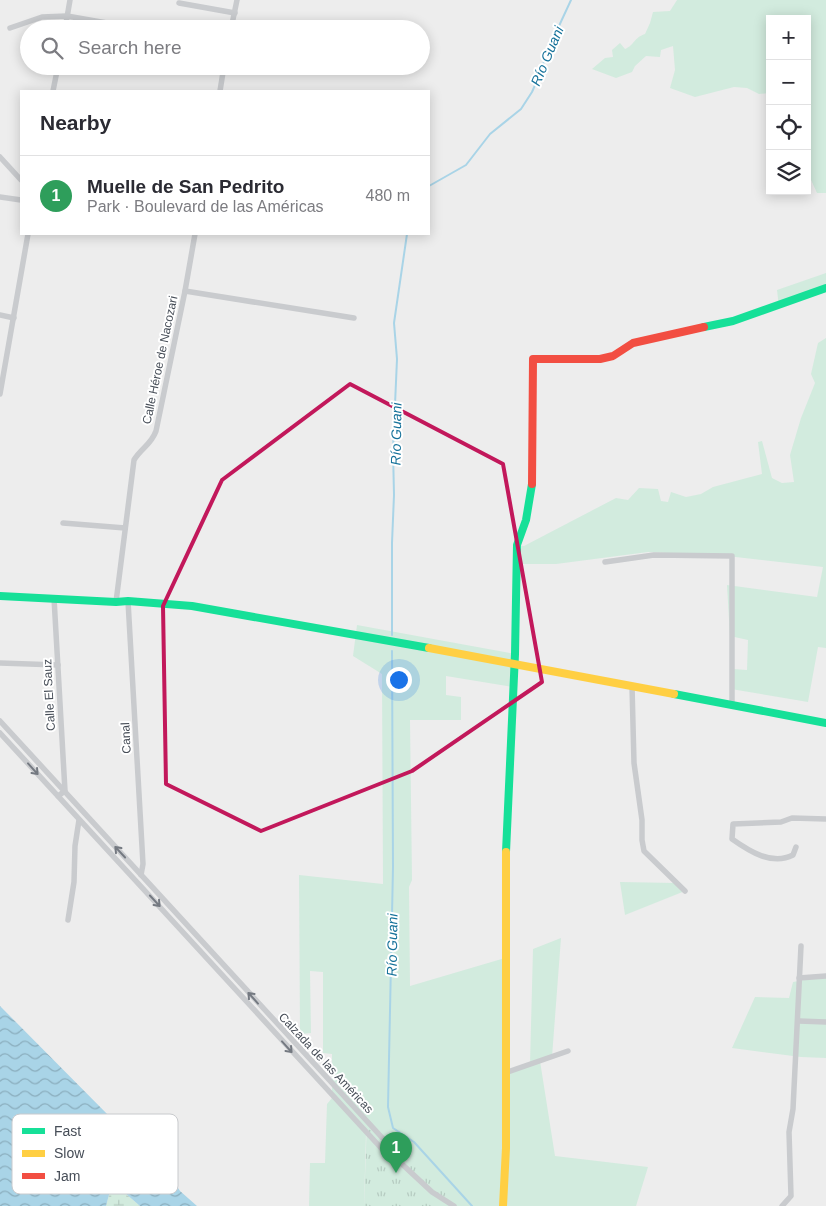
<!DOCTYPE html>
<html lang="en">
<head>
<meta charset="utf-8">
<style>
	body { margin:0; font-family:Helvetica,sans-serif; background:#f7f7f7; color:#2b2b33 }
	.controls { position:absolute; right:15px; top:15px; display:grid; overflow:hidden; border-radius:0px; box-shadow:0 2px 12px #0003 }
	.controls button { width:45px; height:45px; display:grid; place-items:center; padding:0; border:0; border-bottom:1px solid #e1e1e2; background:#fff; color:#2b2b33; font:25px sans-serif }
	.you { position:absolute; left:398px; top:679px; width:18px; height:18px; margin:-12px; border:4px solid #fff; border-radius:50%; background:#1a73e8; box-shadow:0 0 0 8px #1a73e833 }
	.badge { display:grid; place-items:center; width:32px; height:32px; border-radius:50%; background:#1a73e8; color:#fff; font-size:16px; font-weight:700 }
	.pin { position:absolute; translate:-50% -41px; filter:drop-shadow(0 1px 2px #0008) }
	.pin::after { content:''; position:absolute; top:26px; width:18px; height:15px; background:inherit; clip-path:polygon(0 0,100% 0,50% 100%) }
	.list { margin:0; padding:0; list-style:none }
	h2 { display:flex; justify-content:space-between; align-items:center; height:65px; margin:0; padding:0 20px; font-size:21px }
	h2 small { font-size:16px; font-weight:400; color:#7c7c81 }
	.list li { display:grid; grid-template-columns:32px 1fr auto; gap:15px; align-items:center; box-sizing:border-box; height:80px; padding:0 20px; border-top:1px solid #e1e1e2 }
	.list b { display:block; font-size:19px; white-space:nowrap }
	.list p { margin:0; font-size:16px; white-space:nowrap; color:#7c7c81 }
	.list em { font-size:16px; font-style:normal; color:#7c7c81 }
	.icon { flex:none; width:28px; height:28px; fill:none; stroke:currentColor; stroke-width:2; stroke-linecap:round; stroke-linejoin:round }
	.map { position:relative; flex:none; width:826px; height:1206px; overflow:hidden }
	.search { position:absolute; background:#fff; box-shadow:0 2px 12px #0003; left:20px; top:20px; width:410px; height:55px; display:flex; align-items:center; gap:12px; box-sizing:border-box; padding:0 18px; border-radius:28px; color:#7c7c81; font-size:19px }
	.panel { position:absolute; background:#fff; box-shadow:0 2px 12px #0003; left:20px; top:90px; width:410px; height:145px; border-radius:0px }
	.map>svg:first-child { display:block }
</style>
</head>
<body>
<div class="map">
<svg width="826" height="1206" viewBox="0 0 826 1206">
	<defs>
		<pattern id="wetland-marsh" width="20" height="14" patternUnits="userSpaceOnUse" patternTransform="scale(1.25)"><rect width="20" height="14" fill="#d2ebde"/><path d="M1 5h8M5 5V1M11 12h8M15 12V8" fill="none" stroke="#b6cbc1"/></pattern>
		<pattern id="park-tufts" width="24" height="20" patternUnits="userSpaceOnUse" patternTransform="scale(1.25)"><rect width="24" height="20" fill="#d2ebde"/><path d="M3 7l-1-3M5 7V3M7 7l1-3M15 17l-1-3M17 17v-4M19 17l1-3" fill="none" stroke="#b6cbc1"/></pattern>
		<pattern id="water-waves" width="16" height="10" patternUnits="userSpaceOnUse" patternTransform="scale(1.25)"><rect width="16" height="10" fill="#a9d4e7"/><path d="M0 5q4-4 8 0t8 0" fill="none" stroke="#8baebe"/></pattern>
	</defs>
	<rect width="100%" height="100%" fill="#ededed"/>
	<g fill="#d2ebde">
		<path d="M677,0H826V193H817L807,171V19H770V93L759,94L747,88L734,87L695,97L670,88L675,70L673,46L661,50L660,57L646,56L635,66L632,72L616,78L592,69L605,58L613,57L612,50L620,43L625,49C635,45 633,38 645,34L650,23L653,12L670,11Z"/>
		<path d="M826,273V292L779,307L777,290Z"/>
		<path d="M826,338V648L818,647L808,702L731,689L733,669L747,670L748,640L730,636L727,585L817,597L823,567L727,556L648,552L556,564H518L517,545L524,546L616,498L628,500L639,488L658,489L661,501L668,502L671,492L686,497L701,494L713,487L762,474L758,442L762,441L772,478L782,483L794,482L790,455L801,418L815,383L811,374L818,343Z"/>
		<path d="M357,625L515,654L513,687L446,676V695L461,697V720H410L412,880L409,887L410,986L505,958V1073L530,1064L533,949L561,938L552,1057L540,1061L555,1156L648,1167L636,1206H456L385,1140L366,1133L364,1206H309L310,1163H325L327,1104L332,1098V1054L323,1053V972L310,971L311,1033L300,1034L299,875L383,884L382,674L353,656Z"/>
		<path d="M620,882L676,883L685,891L625,915Z"/>
		<path d="M826,976V1058L801,1057L732,1048L755,997L789,998L793,982Z"/>
	</g>
	<path fill="url(#wetland-marsh)" d="M113,1187H118L140,1206H106L110,1191Z"/>
	<path fill="url(#park-tufts)" d="M367,1119L402,1156L414,1157L456,1206H364Z"/>
	<path fill="url(#water-waves)" d="M0,1006L117,1124L165,1168L180,1191L197,1206H140L118,1187H113L110,1191L106,1206H0Z"/>
	<g fill="none" stroke-linecap="round" stroke-linejoin="round">
		<g stroke="#a9d4e7" stroke-width="2">
			<path d="M429,186L466,165L490,134L521,109L532,92L542,69L546,54L571,0"/>
			<path d="M392,635V543L394,495L393,450L397,359L394,323L407,234"/>
			<path d="M392,651L393,867L388,1107L393,1128L414,1142L472,1206"/>
		</g>
		<g stroke="#c9cbce" stroke-width="5.5">
			<path d="M179,3L235,13"/>
			<path d="M10,28L42,17L67,16L141,29"/>
			<path d="M65,29L70,0"/>
			<path d="M231,29L237,0"/>
			<path d="M53,91L58,66"/>
			<path d="M220,91L224,66"/>
			<path d="M0,157L21,180"/>
			<path d="M0,197L21,200"/>
			<path d="M185,291L354,318"/>
			<path d="M0,315L14,318"/>
			<path d="M0,394L28,234"/>
			<path d="M63,523L125,528"/>
			<path d="M605,562L654,555L732,556V705"/>
			<path d="M54,598L65,791L58,796"/>
			<path d="M128,601L143,864L141,875"/>
			<path d="M116,602L134,460C141,448 151,445 156,431L185,291L195,234"/>
			<path d="M0,663L58,665"/>
			<path d="M632,686L634,763L642,820V840L644,851L685,891"/>
			<path d="M0,721L387,1143L389,1152"/>
			<path d="M0,733L382,1149L389,1152L432,1192L454,1206"/>
			<path d="M796,847L793,855C772,866 749,851 732,839L733,824L781,822L792,818L826,819"/>
			<path d="M68,920L74,882L75,846L79,820"/>
			<path d="M799,978L826,976"/>
			<path d="M799,1021L826,1022"/>
			<path d="M505,1073L568,1051"/>
			<path d="M782,1206L791,1196L789,1132L793,1109L801,946"/>
		</g>
		<g stroke="#16e098" stroke-width="8">
			<path d="M704,327L733,321L826,288"/>
			<path d="M0,596L116,602L128,601L192,606L429,648"/>
			<path d="M674,694L826,723"/>
			<path d="M506,852L515,654L517,545L526,520L532,484"/>
		</g>
		<g stroke="#ffcf43" stroke-width="8">
			<path d="M429,648L674,694"/>
			<path d="M503,1206L506,1148V852"/>
		</g>
		<path stroke="#f24e42" stroke-width="8" d="M532,484L533,359H600L613,356L633,343L704,327"/>
	</g>
	<defs><path id="oneway-shaft" d="M-6 0H5M1.5-3L5.5 0L1.5 3" fill="none" stroke-width="1.6" stroke-linecap="round" stroke-linejoin="round" transform="scale(1.25)"/></defs>
	<g stroke="#747981">
		<use href="#oneway-shaft" transform="translate(33 769) rotate(48)"/>
		<use href="#oneway-shaft" transform="translate(120 852) rotate(-133)"/>
		<use href="#oneway-shaft" transform="translate(155 901) rotate(47)"/>
		<use href="#oneway-shaft" transform="translate(253 998) rotate(-132)"/>
		<use href="#oneway-shaft" transform="translate(287 1047) rotate(48)"/>
	</g>
	<path fill="none" stroke="#c2185b" stroke-width="4" stroke-linejoin="round" d="M350,384L503,464L542,682L412,771L261,831L166,784L163,606L222,480Z"/>
	<g text-anchor="middle" stroke-width="4" stroke-linejoin="round" paint-order="stroke">
		<g font-size="12" fill="#464d57" stroke="#fff">
			<text transform="translate(160 360) rotate(-78)" y="4">Calle Héroe de Nacozari</text>
			<text transform="translate(49 695) rotate(-93)" y="4">Calle El Sauz</text>
			<text transform="translate(126 738) rotate(-93)" y="4">Canal</text>
			<text transform="translate(326 1063) rotate(47)" y="4">Calzada de las Américas</text>
		</g>
		<g font-size="14" font-style="italic" fill="#16729a" stroke="#fff">
			<text transform="translate(547 56) rotate(-67)" y="5">Río Guani</text>
			<text transform="translate(396 434) rotate(-89)" y="5">Río Guani</text>
			<text transform="translate(392 945) rotate(-89)" y="5">Río Guani</text>
		</g>
	</g>
	<rect x="12" y="1114" width="166" height="80" rx="8" fill="#fff" stroke="#c8cacd" stroke-width="1"/>
	<rect x="22" y="1128" width="23" height="6" fill="#16e098"/>
	<rect x="22" y="1150" width="23" height="7" fill="#ffcf43"/>
	<rect x="22" y="1173" width="23" height="6" fill="#f24e42"/>
	<g font-size="14" fill="#464d57">
		<text x="54" y="1136">Fast</text>
		<text x="54" y="1158">Slow</text>
		<text x="54" y="1181">Jam</text>
	</g>
</svg>
<div class="controls">
<button>+</button>
<button>−</button>
<button><svg class="icon" aria-label="locate" viewBox="0 0 24 24"><circle cx="12" cy="12" r="6"/><path d="M12 2v4M12 18v4M2 12h4M18 12h4"/></svg></button>
<button><svg class="icon" aria-label="layers" viewBox="0 0 24 24"><path d="M12 4l9 5-9 5-9-5zM3 14l9 5 9-5"/></svg></button>
</div>
<div class="you"></div>
<div class="pin badge" style="left:396px;top:1173px;background:#2e9e5b">1</div>
<div class="search"><svg class="icon" aria-label="search" viewBox="0 0 24 24"><circle cx="10" cy="10" r="6"/><path d="M15 15l6 6"/></svg>Search here</div>
<section class="panel">
<h2>Nearby<small></small></h2>
<ul class="list">
<li><span class="badge" style="background:#2e9e5b">1</span><div><b>Muelle de San Pedrito</b><p>Park · Boulevard de las Américas</p></div><em>480 m</em></li>
</ul>
</section>
</div>
</body>
</html>
